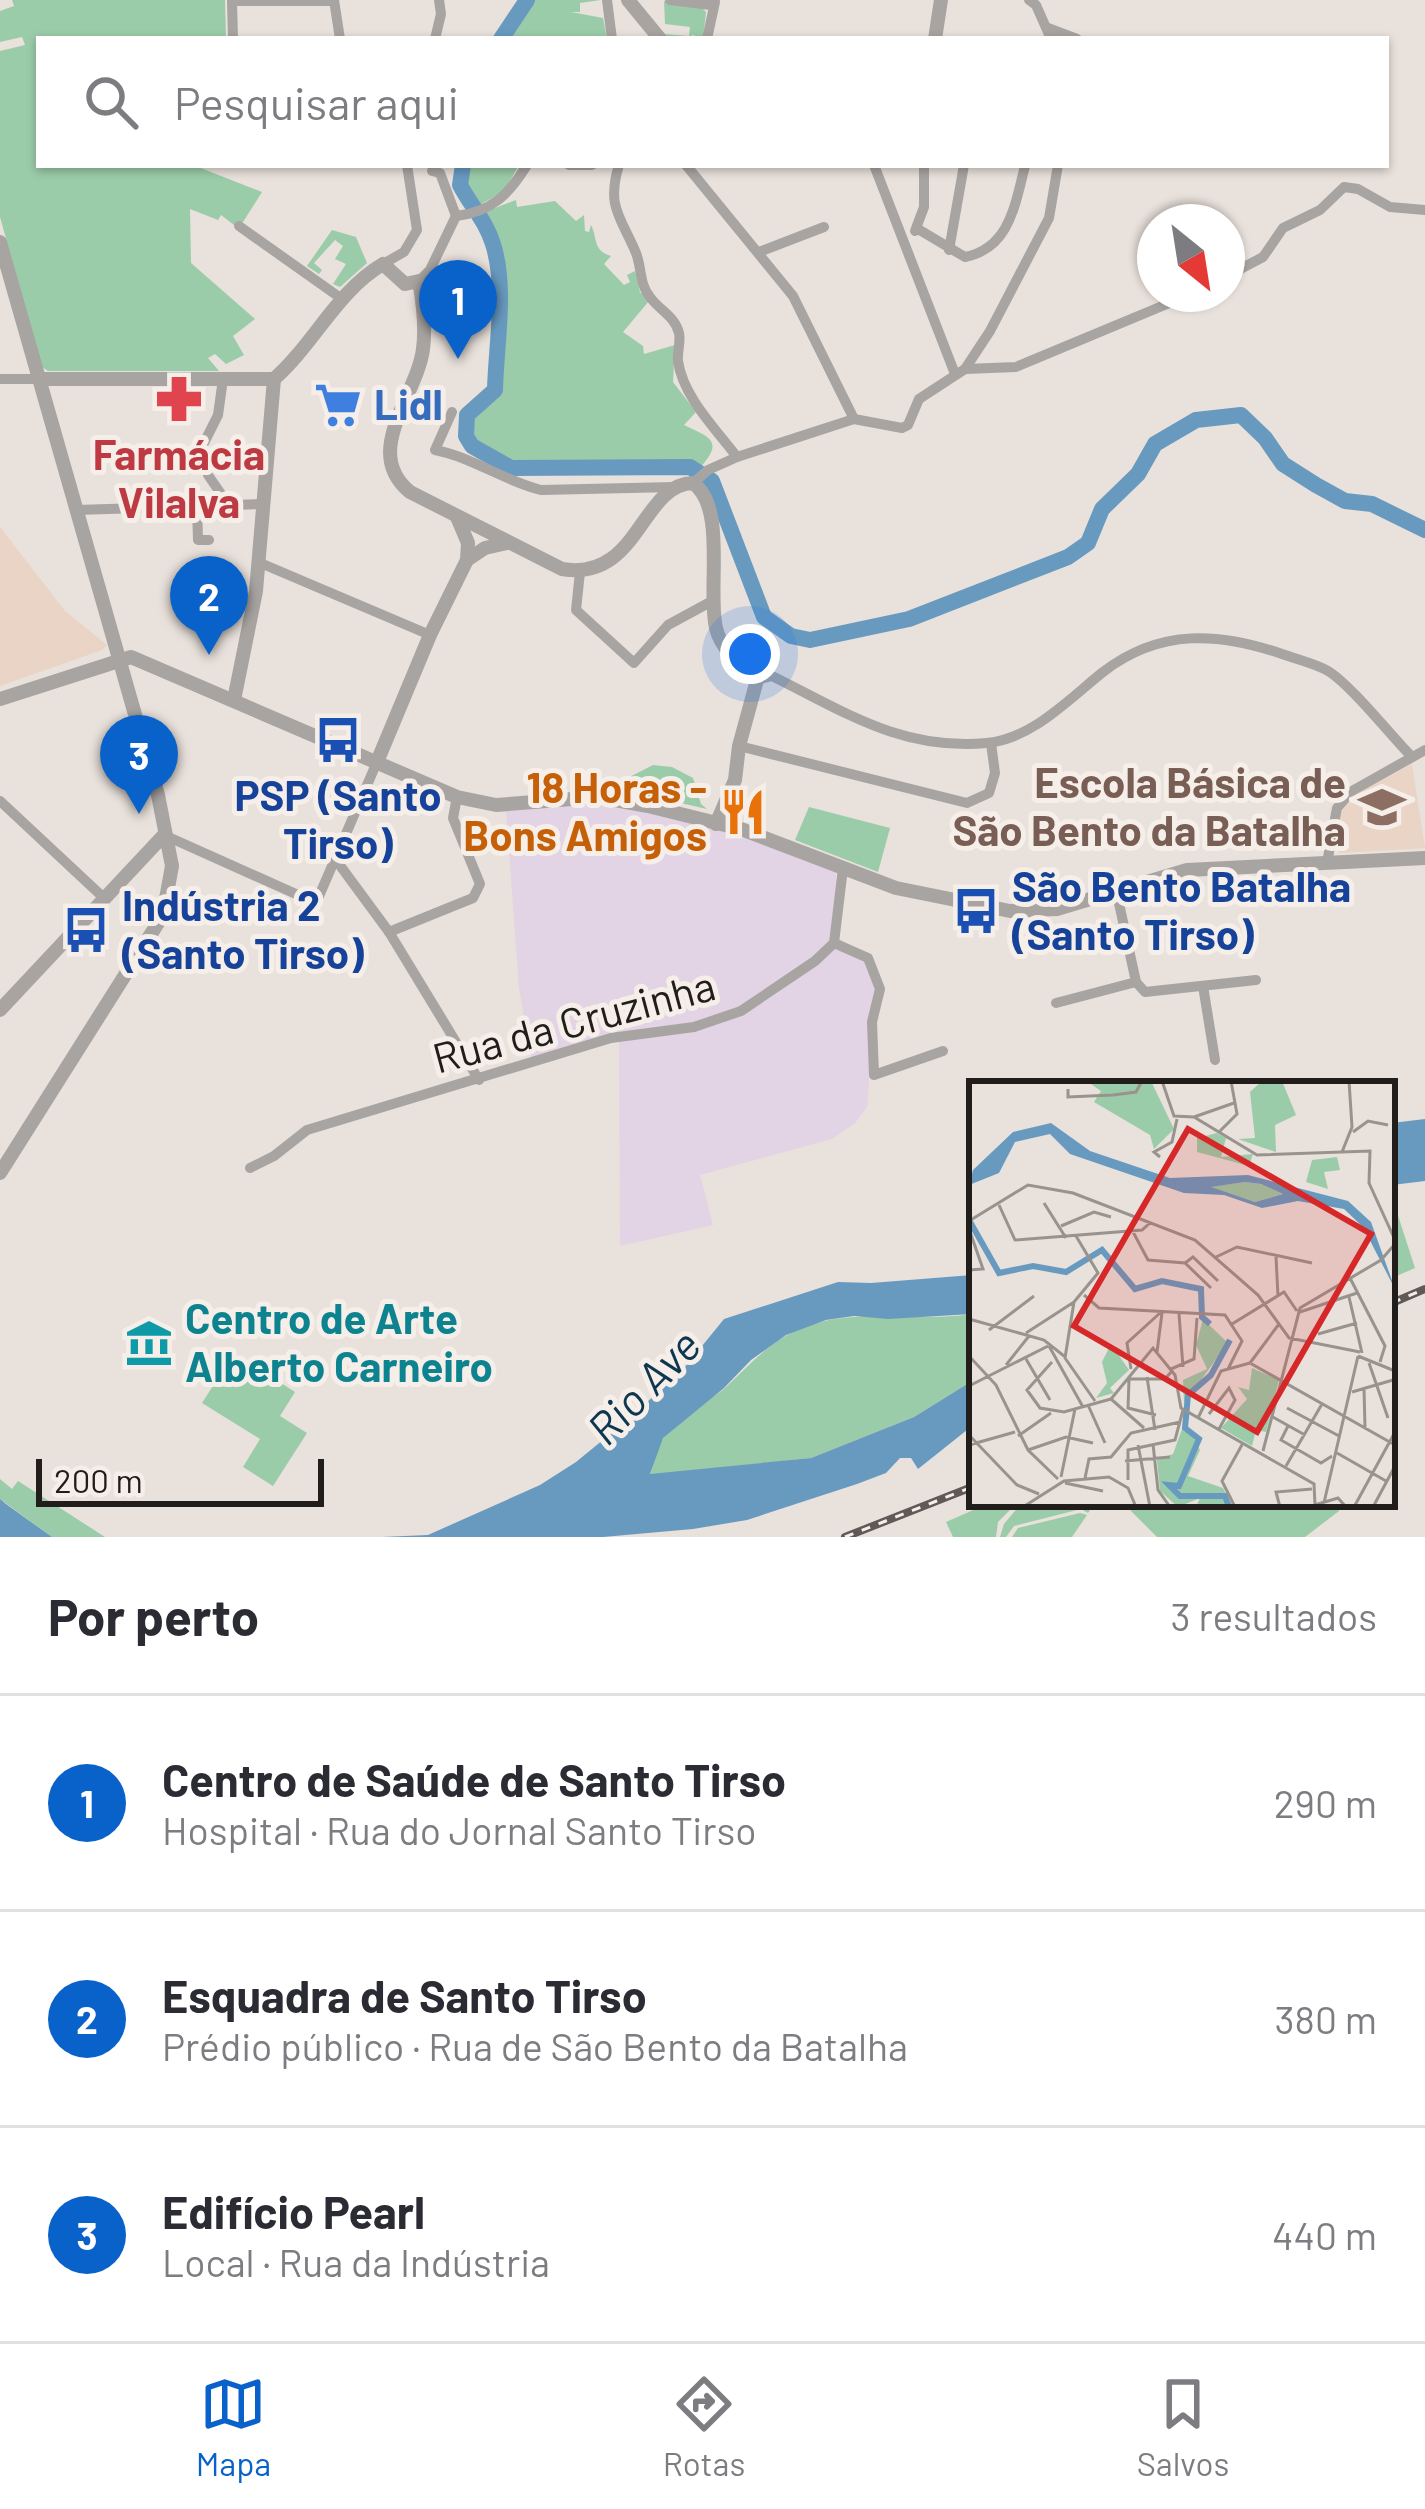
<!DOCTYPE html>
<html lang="pt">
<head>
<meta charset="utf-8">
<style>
	body { margin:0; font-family:Barlow,sans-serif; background:#f2f2f3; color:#2b2b33 }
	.compass { position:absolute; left:1137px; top:204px; width:108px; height:108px; border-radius:50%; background:#fff; box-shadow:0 3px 9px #0004; rotate:150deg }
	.scale { position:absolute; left:36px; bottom:30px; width:288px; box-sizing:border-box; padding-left:12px; border:6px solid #201d1b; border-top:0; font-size:33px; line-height:42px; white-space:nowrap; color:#201d1b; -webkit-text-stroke:9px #f6eee8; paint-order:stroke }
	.you { position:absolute; left:750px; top:654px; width:42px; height:42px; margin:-30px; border:9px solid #fff; border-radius:50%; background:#1a73e8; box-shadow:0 0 0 18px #1a73e833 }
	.badge { display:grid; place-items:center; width:78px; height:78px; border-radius:50%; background:#0961ca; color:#fff; font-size:39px; font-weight:700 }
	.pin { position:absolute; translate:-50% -99px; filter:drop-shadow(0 3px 6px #0008) }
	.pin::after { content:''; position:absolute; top:63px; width:42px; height:36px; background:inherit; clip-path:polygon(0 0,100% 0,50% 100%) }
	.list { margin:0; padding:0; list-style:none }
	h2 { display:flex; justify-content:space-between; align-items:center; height:156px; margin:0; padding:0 48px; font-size:51px }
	h2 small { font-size:39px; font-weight:400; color:#7c7c81 }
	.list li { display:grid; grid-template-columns:78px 1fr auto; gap:36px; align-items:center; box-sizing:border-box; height:216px; padding:0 48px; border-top:3px solid #e1e1e2 }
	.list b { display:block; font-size:45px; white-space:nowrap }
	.list p { margin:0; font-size:39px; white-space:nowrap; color:#7c7c81 }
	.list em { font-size:39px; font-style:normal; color:#7c7c81 }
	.icon { flex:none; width:66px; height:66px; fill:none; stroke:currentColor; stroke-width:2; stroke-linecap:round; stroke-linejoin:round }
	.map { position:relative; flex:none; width:1425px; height:1537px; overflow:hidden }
	.search { position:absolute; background:#fff; box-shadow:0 3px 9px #0004; left:36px; right:36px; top:36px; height:132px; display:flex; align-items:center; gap:30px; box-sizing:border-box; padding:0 42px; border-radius:0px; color:#7c7c81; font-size:45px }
	.sheet { height:804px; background:#fff }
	nav { display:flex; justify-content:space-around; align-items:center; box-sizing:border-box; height:168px; border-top:3px solid #e1e1e2; background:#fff; font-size:33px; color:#7c7c81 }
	nav a { display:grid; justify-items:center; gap:6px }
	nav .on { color:#0961ca }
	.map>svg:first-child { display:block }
</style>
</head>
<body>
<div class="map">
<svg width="1425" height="1537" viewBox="0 0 1425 1537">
	<rect width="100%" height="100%" fill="#e9e1db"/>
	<path fill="#e2d3e5" d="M602,804L674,818L762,842L836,872L835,936L870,957L882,988L874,1022L867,1107L855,1123L832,1139L700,1175L713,1225L620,1246L619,1038L532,1064L519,988L506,809Z"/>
	<g fill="#e9d4c6">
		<path d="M0,527L65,611L107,645L102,650L0,686Z"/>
		<path d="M1412,764L1425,848L1339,853L1338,834L1342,811L1349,803L1364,790Z"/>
	</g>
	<g fill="#9bcca9">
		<path d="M12,0H225L226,39H39V165H193L262,192L243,222L234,225L221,215L218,220L190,209L191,263L255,319L233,336L244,355L226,364L215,354L208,358L219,371H48L42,367L0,217V51L25,45L22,37L0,42V11L14,6Z"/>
		<path d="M529,0H601L580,3V12H571L603,18L607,39H504Z"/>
		<path d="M664,1L701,7L706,12L703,38L692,35L690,39H669L664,34L689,36L690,27L665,24Z"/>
		<path d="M465,165H519L504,191L476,207L463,185Z"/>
		<path d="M516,200L517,207L555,201L576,221L584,215L585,231L589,232L591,225C598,238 592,250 611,256L604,264L624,285L630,282L627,275L635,271L640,292L649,301L623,332L643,346L644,354L675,345L673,382L696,412L684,425C711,438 725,441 698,470L688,465L511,466L469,438L468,417L498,391C499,332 510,266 482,213Z"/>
		<path d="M332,230L356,237L367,263L340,287L333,284L346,264L335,259L343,246L335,240L314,263L322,270L319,274L307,266Z"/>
		<path d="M653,765L672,767L693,778L701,804L707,809L610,787Z"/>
		<path d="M809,807L890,828L878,872L795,840Z"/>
		<path d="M1392,1197L1415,1268L1392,1278Z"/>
		<path d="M972,1314V1381L914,1417L811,1458L650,1475C654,1464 656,1450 662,1440C676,1417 706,1404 726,1387C745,1370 760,1352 782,1338C839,1302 909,1324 972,1314Z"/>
		<path d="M234,1353L295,1392L280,1416L307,1433L273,1486L243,1467L260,1439L202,1403Z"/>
		<path d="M0,1479L12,1489L18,1481L105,1537H52L0,1499Z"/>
		<path d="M987,1504H1016L998,1522L996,1537H953L946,1522Z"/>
		<path d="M1094,1504L1088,1513L1081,1509L1014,1526L1006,1537H1000L1004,1524L1019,1506Z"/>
		<path d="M1132,1504H1336L1339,1511L1305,1537H1157L1128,1508Z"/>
		<path d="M1080,1513L1087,1515L1072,1537H1012L1018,1528Z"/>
	</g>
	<g fill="#689ac0">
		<path d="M1425,1119V1181L1392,1185V1123Z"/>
		<path d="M972,1275V1314L888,1319L854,1316L826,1320L786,1335L751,1360L724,1388L663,1438L650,1474L811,1458L914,1417L972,1381V1426L918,1469L911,1458H900L886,1473L857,1484L747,1520L693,1529L603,1537H382L428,1535L540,1485L576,1462L631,1417L685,1367L724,1319L838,1282L871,1283Z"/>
		<path d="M0,1499L6,1504L52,1537H0Z"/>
	</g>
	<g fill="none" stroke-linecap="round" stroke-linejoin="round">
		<g stroke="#689ac0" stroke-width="16">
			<path d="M501,39L527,0"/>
			<path d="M463,165L460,185C471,206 486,221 493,244C507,289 496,344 495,390L467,415L466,436L472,446L511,468L690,467L712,481L764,617L791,636L810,640L909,619L1068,557L1088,543L1102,509L1138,474L1155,444L1196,420L1241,415L1265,438L1283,464L1316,485L1345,501L1372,504L1425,530"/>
		</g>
		<g stroke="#a8a4a2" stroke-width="10">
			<path d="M232,0L233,39"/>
			<path d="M334,0L340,39"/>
			<path d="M607,0L612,39"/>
			<path d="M670,0L711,5"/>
			<path d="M1029,0L1036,5L1051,39"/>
			<path d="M232,1H333"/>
			<path d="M1048,28L1077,39"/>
			<path d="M435,39L441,14L439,0"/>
			<path d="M707,39L715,2"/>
			<path d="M569,165H592"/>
			<path d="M619,165C606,207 621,217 636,253C642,268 639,284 650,297C659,310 675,316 679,333C681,342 677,352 678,361C683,397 716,429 737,457"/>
			<path d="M686,165L793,296L854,419"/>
			<path d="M874,165L955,374"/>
			<path d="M432,171L440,173L456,216"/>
			<path d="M456,216C492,212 509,194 527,165"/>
			<path d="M239,226L342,299"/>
			<path d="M918,229L965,257C1010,248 1015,204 1025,166"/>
			<path d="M915,231L924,207V165"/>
			<path d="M949,250L964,165"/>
			<path d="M759,252L824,227"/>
			<path d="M383,264L404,252L417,230L407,165"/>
			<path d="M1227,276L1263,257L1283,228L1320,210L1344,187L1358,189L1390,207L1425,210"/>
			<path d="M419,281L430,270L456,216"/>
			<path d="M965,369L990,331L1049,218L1058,165"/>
			<path d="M0,379H39"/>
			<path d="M223,379L218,415L201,449L208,475L228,504"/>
			<path d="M452,412L435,450C472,457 504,481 541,490L674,487"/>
			<path d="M693,483L708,470L737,457L854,419L902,428L908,425L919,399L965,369L1016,367L1191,294"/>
			<path d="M197,505L198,540H209"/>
			<path d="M77,510L261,504"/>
			<path d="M258,562L430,635"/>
			<path d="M580,572L576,610L634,663L668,625L714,600"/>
			<path d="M757,680L772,676C845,712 902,751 987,743C1032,739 1069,699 1103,672C1160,628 1220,632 1285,655C1299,660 1316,664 1328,671C1350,684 1392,737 1412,757"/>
			<path d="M739,746L967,803L989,793L995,773L991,743"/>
			<path d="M0,801L105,899"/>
			<path d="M164,835L316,903L377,762"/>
			<path d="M336,860L389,932L479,1080"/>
			<path d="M1327,863L1337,808L1352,791L1425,750"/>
			<path d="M1117,894L1136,982"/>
			<path d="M389,932L473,898L480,884L453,818L457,797"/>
			<path d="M834,943L868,958L880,989L872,1022L874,1075L943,1051"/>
			<path d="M1203,986L1215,1060"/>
			<path d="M1056,1003L1136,982L1145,992L1256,980"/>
			<path d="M250,1168L274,1156L307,1130L611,1038L694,1027L741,1011L815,961L834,943L843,868"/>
		</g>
		<g stroke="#a8a4a2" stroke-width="14">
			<path d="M628,0L660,39"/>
			<path d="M935,39L941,0"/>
			<path d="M0,242L158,795L172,866L163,915L0,1173"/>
			<path d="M39,379H274"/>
			<path d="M274,379C314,344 337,291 383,264L405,284L419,281C423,303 426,327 423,349C417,396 361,452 410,492L562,569C639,582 641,484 693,483C727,507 707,590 716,628C721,650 742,666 757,680L739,746L735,780L716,824"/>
			<path d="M457,517L468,543L467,560"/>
			<path d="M0,699L131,657L457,797L496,805L598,797L648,806L741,829L896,888L1010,911L1057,909L1187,870L1425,858"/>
			<path d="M234,700L256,591L274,379"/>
			<path d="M377,762L430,635L467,560L485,548L507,543"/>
			<path d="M0,1010L164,835"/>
		</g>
		<defs>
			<g id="rail">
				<path d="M1392,1303L1425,1289"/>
				<path d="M845,1537L972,1487"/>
			</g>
		</defs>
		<use href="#rail" stroke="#5f5a57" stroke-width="8"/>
		<use href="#rail" stroke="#f6eee8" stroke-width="3" stroke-dasharray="9" stroke-linecap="butt"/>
	</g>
	<defs>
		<symbol id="pharmacy-bare" viewBox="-9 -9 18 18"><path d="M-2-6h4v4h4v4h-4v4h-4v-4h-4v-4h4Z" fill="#e0444e" stroke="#f6eee8" stroke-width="2.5" paint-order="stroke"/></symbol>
		<symbol id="supermarket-bare" viewBox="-9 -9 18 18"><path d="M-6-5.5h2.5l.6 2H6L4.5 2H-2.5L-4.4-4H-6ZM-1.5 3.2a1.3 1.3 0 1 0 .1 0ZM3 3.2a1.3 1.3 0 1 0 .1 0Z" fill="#3f7fe0" stroke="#f6eee8" stroke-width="2.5" paint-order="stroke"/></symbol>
		<symbol id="bus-bare" viewBox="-9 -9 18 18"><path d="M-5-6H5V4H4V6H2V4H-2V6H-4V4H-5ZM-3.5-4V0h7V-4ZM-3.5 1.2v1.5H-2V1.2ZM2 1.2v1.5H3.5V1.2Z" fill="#1a4fb4" stroke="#f6eee8" stroke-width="2.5" paint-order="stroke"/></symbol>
		<symbol id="school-bare" viewBox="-9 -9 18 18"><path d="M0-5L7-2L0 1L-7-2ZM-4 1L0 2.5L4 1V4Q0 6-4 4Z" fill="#8d6e63" stroke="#f6eee8" stroke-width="2.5" paint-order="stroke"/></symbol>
		<symbol id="restaurant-bare" viewBox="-9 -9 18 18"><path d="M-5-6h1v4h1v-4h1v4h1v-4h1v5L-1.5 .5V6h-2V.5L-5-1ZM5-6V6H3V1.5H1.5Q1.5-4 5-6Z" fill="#e8710a" stroke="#f6eee8" stroke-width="2.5" paint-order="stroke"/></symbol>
		<symbol id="museum-bare" viewBox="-9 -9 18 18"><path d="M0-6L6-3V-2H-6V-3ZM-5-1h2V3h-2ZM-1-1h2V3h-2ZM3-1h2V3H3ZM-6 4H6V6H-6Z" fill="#0f9aa8" stroke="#f6eee8" stroke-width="2.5" paint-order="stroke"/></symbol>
	</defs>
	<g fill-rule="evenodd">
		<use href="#pharmacy-bare" x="146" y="366" width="66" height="66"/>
		<use href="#supermarket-bare" x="305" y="372" width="66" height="66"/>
		<use href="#bus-bare" x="305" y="707" width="66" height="66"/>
		<use href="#school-bare" x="1349" y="774" width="66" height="66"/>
		<use href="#restaurant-bare" x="710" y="779" width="66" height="66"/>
		<use href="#bus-bare" x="943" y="878" width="66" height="66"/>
		<use href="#bus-bare" x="53" y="897" width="66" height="66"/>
		<use href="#museum-bare" x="116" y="1310" width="66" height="66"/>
	</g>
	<g text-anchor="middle" stroke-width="10" stroke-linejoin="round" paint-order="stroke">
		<g font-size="42" font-weight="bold" fill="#366cbe" stroke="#f6eee8" text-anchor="start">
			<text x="374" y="420">Lidl</text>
		</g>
		<g font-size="42" font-weight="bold" fill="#be3a42" stroke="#f6eee8">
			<text x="179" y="470">Farmácia<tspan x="179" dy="48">Vilalva</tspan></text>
		</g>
		<g font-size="42" font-weight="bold" fill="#785e54" stroke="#f6eee8" text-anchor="end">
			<text x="1346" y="798">Escola Básica de<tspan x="1346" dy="48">São Bento da Batalha</tspan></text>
		</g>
		<g font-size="42" font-weight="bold" fill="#c56008" stroke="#f6eee8" text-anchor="end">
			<text x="707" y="803">18 Horas -<tspan x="707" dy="48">Bons Amigos</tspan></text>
		</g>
		<g font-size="42" font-weight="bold" fill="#164399" stroke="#f6eee8" text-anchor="start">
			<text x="338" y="811" text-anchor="middle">PSP (Santo<tspan x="338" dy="48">Tirso)</tspan></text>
			<text x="1012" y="902">São Bento Batalha<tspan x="1012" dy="48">(Santo Tirso)</tspan></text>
			<text x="122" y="921">Indústria 2<tspan x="122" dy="48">(Santo Tirso)</tspan></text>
		</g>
		<g font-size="42" fill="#201d1b" stroke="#f6eee8">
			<text transform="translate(574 1022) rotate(-15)" y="15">Rua da Cruzinha</text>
		</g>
		<g font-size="42" font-weight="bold" fill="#0d838f" stroke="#f6eee8" text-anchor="start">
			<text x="185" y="1334">Centro de Arte<tspan x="185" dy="48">Alberto Carneiro</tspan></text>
		</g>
		<g font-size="45" font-style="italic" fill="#0d3650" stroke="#f6eee8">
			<text transform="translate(644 1387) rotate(-46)" y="16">Rio Ave</text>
		</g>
	</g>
	<g transform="translate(969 1081)">
		<rect width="426" height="426" fill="#e9e1db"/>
		<path d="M182,0L205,48L185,68L181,54L125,21L132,10L119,1ZM293,0H313L327,34L306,44L307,71L269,58L286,57L281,11ZM248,52L257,57L252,76L284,73L280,85L228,71V57ZM368,76L371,89L355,91L359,108L337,101L343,79ZM276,101L292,103L314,113L286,121L240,106ZM234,238L259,262L215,322L214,299L238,288L227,264ZM142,263L160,289L141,307L145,312L127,317L138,302L133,281ZM283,287L310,299L297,351L287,349L283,365L252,347L278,318L269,306L280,309ZM216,340L231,369L219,395L254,407L264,426H227L231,417L209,426L191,410L188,379L204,373Z" fill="#9bcca9"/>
		<path d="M82,42L121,70L201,97L279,94L379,120L402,141L426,208L394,146L375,128L329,120L293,127L255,114L215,112L101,73L81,53L46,61L30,92L0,104L4,89L44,51ZM276,101L292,103L314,113L286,121L242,106Z" fill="#689ac0" fill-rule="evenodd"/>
		<path fill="none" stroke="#689ac0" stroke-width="6" d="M0,139L30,192L64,185L97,191L133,169L166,208L193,200L232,208L233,236L241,243M260,426L256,415H211L200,404L210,405L230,358L216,347L219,314L242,294L261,259"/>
		<path fill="none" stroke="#99938e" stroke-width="3" d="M193,0L205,35L225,36L288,74L401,70L400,102L426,159M99,8V16L144,14L167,11L173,0M225,36L265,22M251,50L268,33L262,0M384,51L399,40L419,44M373,71L383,46L380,0M191,76L185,71L203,61L208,38M75,122L97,157M30,124L46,159L173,149L182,141M0,140L59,104L104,112L226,159L289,214L320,257L391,271M92,145L125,131L142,136M0,148L14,188L0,189M163,149L179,179L216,182L242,207M107,155L129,192L105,221L96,277L126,320M307,176L309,215M245,177L268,166L343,182M216,182L224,176L249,200M381,197L416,265L411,281M115,214L130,227L256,234L273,260L259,288M380,216L393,272M331,231L388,212M210,233L214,286M0,238L75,259L95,275M263,243L315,211L328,230M20,249L65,215M57,252L105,221M349,253L388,242M80,265L114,326M188,271L193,232M0,275L27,304L59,369L89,398M389,275L426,290M57,278L81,319M83,281L58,309L71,327L95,331L142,318M281,282L426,364M281,282L310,243M400,282L419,337M37,284L60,255M162,288L158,262L191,232M202,288L225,278L228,237M178,296L186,349M159,298H196L203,290M160,299L159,327L187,334M0,305L79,265M395,307L396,347M383,311L424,299M142,318L184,267L206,294L212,327L345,403L346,424M142,318L175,347M119,324L136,362M318,327L370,355M240,333L260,307L266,319L250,348M302,335L336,354M229,337L252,290L281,282M319,345L312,359L352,382L363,375M0,354L48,404L70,413M49,355L82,332M184,363L189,409L201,426M0,364L46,351M169,364L181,426M59,369L97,356L124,362M294,370L331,227L412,179L426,163M368,372L417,400M156,380L201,376M317,385L353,323M92,396L106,328M116,397L120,378L142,376L162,352L211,341M159,399V369L206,359L214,329M96,402L134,410M54,426L95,400L140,396L159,407L167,426M266,426L253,400L274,362M311,426L307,411L343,408M339,426L369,417L377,426M354,426L389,275M385,426L426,351M404,426L426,385"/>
		<path fill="#d62828" fill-opacity="0.15" stroke="#d62828" stroke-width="6" d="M219,48L402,153L288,351L105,245Z"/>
		<rect width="426" height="426" fill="none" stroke="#201d1b" stroke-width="6"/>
	</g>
</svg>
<svg class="compass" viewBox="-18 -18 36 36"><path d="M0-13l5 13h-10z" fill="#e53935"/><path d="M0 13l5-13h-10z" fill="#7c7c81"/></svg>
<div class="scale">200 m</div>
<div class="you"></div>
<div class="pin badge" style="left:458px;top:359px">1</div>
<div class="pin badge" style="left:209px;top:655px">2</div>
<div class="pin badge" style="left:139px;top:814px">3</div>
<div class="search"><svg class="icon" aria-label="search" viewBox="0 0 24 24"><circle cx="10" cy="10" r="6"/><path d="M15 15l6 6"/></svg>Pesquisar aqui</div>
</div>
<section class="sheet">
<h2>Por perto<small>3 resultados</small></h2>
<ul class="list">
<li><span class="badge">1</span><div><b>Centro de Saúde de Santo Tirso</b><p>Hospital · Rua do Jornal Santo Tirso</p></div><em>290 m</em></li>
<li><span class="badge">2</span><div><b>Esquadra de Santo Tirso</b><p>Prédio público · Rua de São Bento da Batalha</p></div><em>380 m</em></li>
<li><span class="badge">3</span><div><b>Edifício Pearl</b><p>Local · Rua da Indústria</p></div><em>440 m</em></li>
</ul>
</section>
<nav>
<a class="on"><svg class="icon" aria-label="map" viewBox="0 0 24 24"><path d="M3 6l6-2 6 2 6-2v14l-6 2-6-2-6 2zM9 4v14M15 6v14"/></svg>Mapa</a>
<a><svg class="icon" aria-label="directions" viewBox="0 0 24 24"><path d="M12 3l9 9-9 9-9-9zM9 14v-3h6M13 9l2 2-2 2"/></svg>Rotas</a>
<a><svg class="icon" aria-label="saved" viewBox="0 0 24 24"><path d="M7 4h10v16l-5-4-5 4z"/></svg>Salvos</a>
</nav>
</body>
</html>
